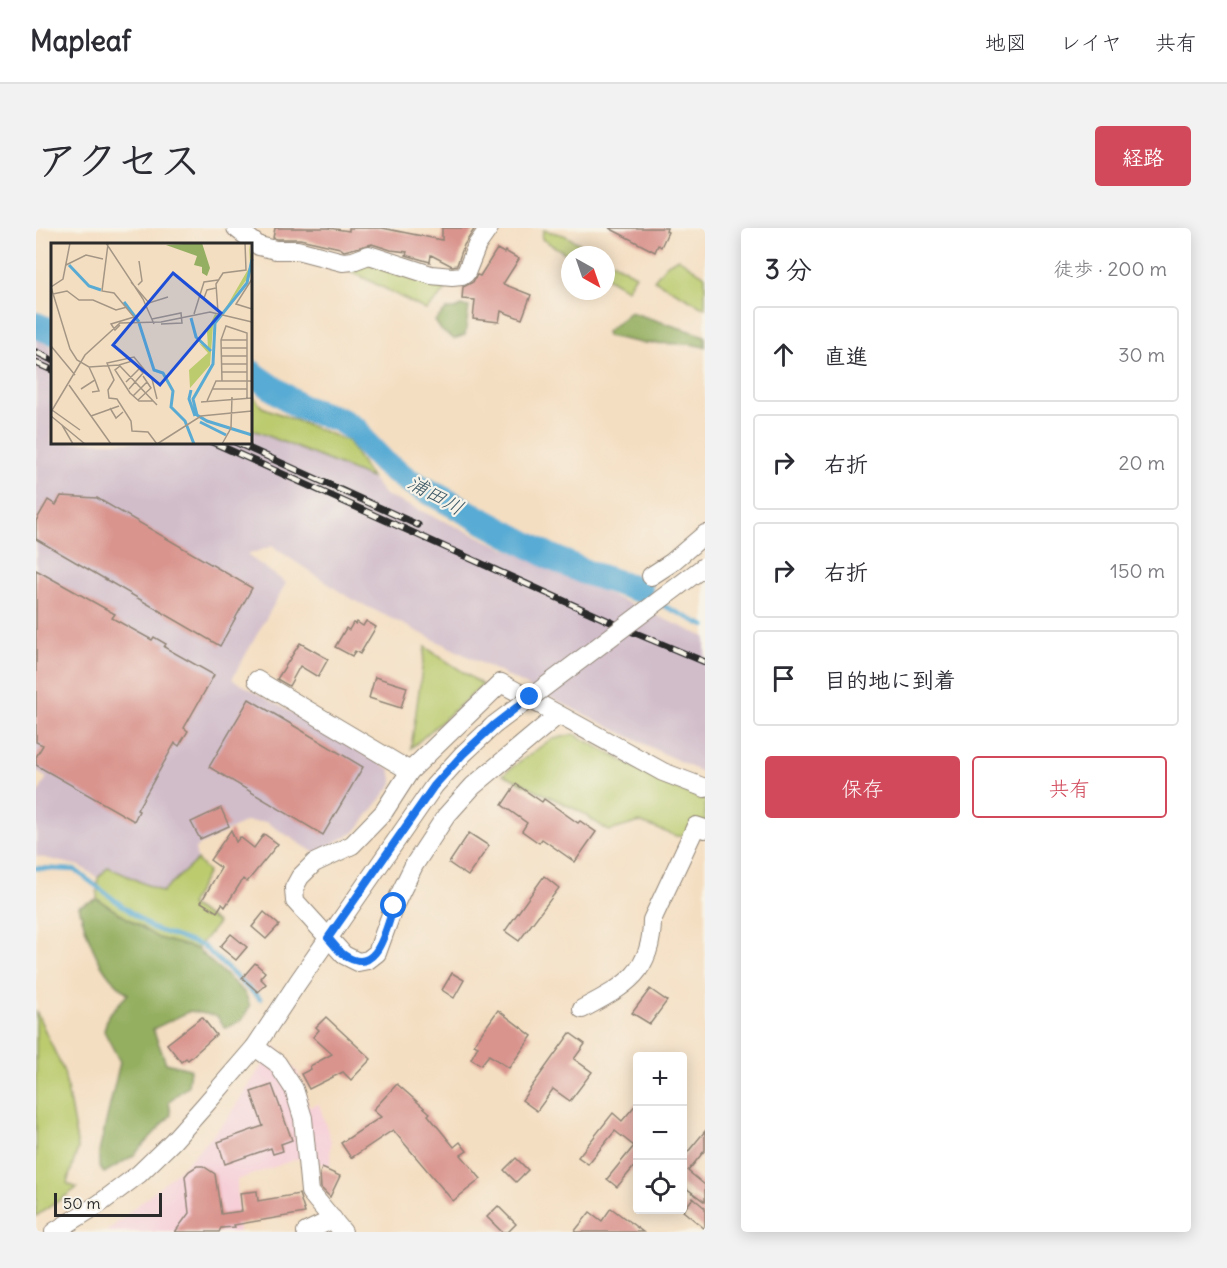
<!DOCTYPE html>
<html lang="ja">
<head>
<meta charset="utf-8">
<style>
	body { margin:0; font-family:Delius,"Klee One",sans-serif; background:#f2f2f3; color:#2b2b33 }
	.controls { position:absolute; right:18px; bottom:18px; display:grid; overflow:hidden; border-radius:6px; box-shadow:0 3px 15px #0003 }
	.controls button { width:54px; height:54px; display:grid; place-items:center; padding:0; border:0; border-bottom:2px solid #e1e1e2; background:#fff; color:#2b2b33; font:30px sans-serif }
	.compass { position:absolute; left:525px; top:18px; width:54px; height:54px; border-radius:50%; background:#fff; box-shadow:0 3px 15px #0003; rotate:140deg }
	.scale { position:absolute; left:18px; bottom:15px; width:108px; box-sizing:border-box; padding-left:6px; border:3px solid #2b2b2b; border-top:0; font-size:16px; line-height:21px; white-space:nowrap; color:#2b2b2b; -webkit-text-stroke:4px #f7f3e8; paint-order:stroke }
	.stop { position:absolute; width:18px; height:18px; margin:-14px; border:4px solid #1a73e8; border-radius:50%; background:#fff }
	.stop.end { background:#1a73e8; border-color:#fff; box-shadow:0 2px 6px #0008 }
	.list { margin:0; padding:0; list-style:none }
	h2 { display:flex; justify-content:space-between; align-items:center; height:78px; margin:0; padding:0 24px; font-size:26px }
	h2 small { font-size:20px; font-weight:400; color:#7c7c81 }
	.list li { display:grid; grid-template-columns:39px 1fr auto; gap:18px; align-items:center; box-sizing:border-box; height:96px; margin:0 12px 12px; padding:0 12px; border:2px solid #e1e1e2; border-radius:6px }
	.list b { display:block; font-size:22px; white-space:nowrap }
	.list em { font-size:20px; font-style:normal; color:#7c7c81 }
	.actions { display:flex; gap:12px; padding:18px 24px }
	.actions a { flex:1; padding:14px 0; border:2px solid #d1495b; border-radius:6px; text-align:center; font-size:21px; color:#d1495b }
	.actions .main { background:#d1495b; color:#fff }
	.icon { flex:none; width:33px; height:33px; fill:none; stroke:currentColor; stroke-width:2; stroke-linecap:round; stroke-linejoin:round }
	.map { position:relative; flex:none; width:669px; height:1004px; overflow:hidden; border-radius:6px }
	header { display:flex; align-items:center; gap:36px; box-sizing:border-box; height:84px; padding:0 30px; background:#fff; border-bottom:2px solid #e1e1e2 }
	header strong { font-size:28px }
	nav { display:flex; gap:33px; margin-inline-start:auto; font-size:21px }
	.intro { display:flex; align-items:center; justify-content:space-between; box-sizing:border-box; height:144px; padding:0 36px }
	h1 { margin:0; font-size:42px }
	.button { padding:15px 27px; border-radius:6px; background:#d1495b; color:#fff; font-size:21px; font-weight:700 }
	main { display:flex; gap:36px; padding:0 36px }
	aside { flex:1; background:#fff; border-radius:6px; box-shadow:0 3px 15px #0003 }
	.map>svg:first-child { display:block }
</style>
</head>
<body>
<header>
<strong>Mapleaf</strong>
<nav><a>地図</a><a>レイヤ</a><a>共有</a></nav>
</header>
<div class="intro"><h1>アクセス</h1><a class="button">経路</a></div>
<main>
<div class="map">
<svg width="669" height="1004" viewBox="0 0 669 1004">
	<rect width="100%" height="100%" fill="#f7f3e8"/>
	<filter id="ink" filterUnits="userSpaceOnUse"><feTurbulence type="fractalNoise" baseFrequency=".0167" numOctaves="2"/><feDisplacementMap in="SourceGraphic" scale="12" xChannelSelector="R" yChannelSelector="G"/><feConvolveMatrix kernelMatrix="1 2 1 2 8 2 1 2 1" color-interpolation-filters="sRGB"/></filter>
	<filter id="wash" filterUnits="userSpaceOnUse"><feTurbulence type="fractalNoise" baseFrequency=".008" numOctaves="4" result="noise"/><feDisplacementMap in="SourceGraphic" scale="24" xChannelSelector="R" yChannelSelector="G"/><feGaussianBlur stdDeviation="1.35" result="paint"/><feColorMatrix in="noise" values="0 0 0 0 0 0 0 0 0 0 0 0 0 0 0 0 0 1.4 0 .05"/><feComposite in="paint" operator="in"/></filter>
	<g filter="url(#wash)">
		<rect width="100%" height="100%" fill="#f4dec1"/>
		<path fill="#f6cfd8" d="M239,817L262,845L273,879L283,876L295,913L294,938L264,930L201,952L203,1004H70L149,937L191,891Z"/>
		<path fill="#d1bdca" d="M0,111L16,119V214H214L215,201L335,250L349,267L669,409V546L312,369L236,318L211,327L250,355L196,451L354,541L357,555L320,603L279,625L230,594H209L159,620L161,632L126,664L72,639L62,650L44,638L0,628V569L11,550L0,543Z"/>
		<g fill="#bbcb6e" stroke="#737b4c" stroke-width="1.5">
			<path d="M507,2L528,7L564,27L534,28L506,11Z"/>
			<path d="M642,30L669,48V80L618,52L630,37Z"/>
			<path d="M570,31L600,47L591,61L570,49Z"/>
			<path d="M325,34L412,53L409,63L390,82L307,39Z"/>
			<path d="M215,166L226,179L312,213L335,250L215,201Z"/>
			<path d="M389,419L447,457L375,520Z"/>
			<path d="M538,506L623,553L669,572V608H640L604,594L573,603L543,583L467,546L514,512Z"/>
			<path d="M161,632L172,644L154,677L182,695L161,721L122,710L61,671L62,650L72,639L126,664Z"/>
			<path d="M0,783L28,844L42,920L31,955L41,960L0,988Z"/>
		</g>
		<g fill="#94af61" stroke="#606d46" stroke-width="1.5">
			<path d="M426,78L433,79L429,107L418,111L405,102L399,93L411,81H419Z"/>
			<path d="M594,84L669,108V119L654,116L606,115L571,108L570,104Z"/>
			<path d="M61,671L122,710L161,721L209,765L214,778L206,792L189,800L181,788L154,783L117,801L130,835L154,841L152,858L133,873L135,887L97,928L68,945L63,939V924L84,834L68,803L72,787L92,766C86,760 79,755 74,749C58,730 49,702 43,678Z"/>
		</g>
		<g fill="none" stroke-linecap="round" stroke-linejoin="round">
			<g stroke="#59abd4" stroke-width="4.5">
				<path d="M604,362L616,371"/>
				<path d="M626,377L669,398"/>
				<path d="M0,640L39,642L116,700L167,718L224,771"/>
			</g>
			<g stroke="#59abd4" stroke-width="26">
				<path d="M0,97L16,104"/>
				<path d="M214,144L264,179L304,192L321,203L329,215L348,235L373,253L515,329L549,344L604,362"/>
			</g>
		</g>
		<g id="blocks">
			<g fill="#d9948e">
				<path d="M239,0H292L313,3V0H346L406,12V0H439L428,17L421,37L416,38L395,27L394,34L370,27L371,24L355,22L336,16L308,23L304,20L264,11H241L237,10Z"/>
				<path d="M573,0H631L630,3L632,4L625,19L622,17L619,24Z"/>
				<path d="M461,21L468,25L469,23L483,31L467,56L495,67L486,91L465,83L463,94L437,91L439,72L426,71L427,59L437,54L441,47L444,48Z"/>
				<path d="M25,268L61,270L216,360L184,418L0,311V293L12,272L20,277Z"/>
				<path d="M0,342L79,386L76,390L116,412L118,409L130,416L128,419L178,447L148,500L152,503L143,518L139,515L101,582L103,583L98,593L0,537V529L7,517L0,514Z"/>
				<path d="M330,393L340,399L324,426L319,423L316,428L299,419L310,400L313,402L317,395L320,396L321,394L327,398Z"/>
				<path d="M264,415L292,431L282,449L264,438L253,458L241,451Z"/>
				<path d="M339,449L371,459L365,480L333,470Z"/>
				<path d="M213,471L327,539L287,607L173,539Z"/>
				<path d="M480,556L506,574L508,571L542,595L544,593L560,604L539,634L506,611L503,615L486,603L491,595L466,577Z"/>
				<path d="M185,580L193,598L164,611L155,594Z"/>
				<path d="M195,602L200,614L204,609L218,620L228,606L242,616L211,654L207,651L189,679L186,676L181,684L165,674L185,640L174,632Z"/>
				<path d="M433,605L453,618L432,648L413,635Z"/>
				<path d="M508,648L523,660L483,713L469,703Z"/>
				<path d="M228,684L243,697L230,711L216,699Z"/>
				<path d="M195,706L211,719L200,732L184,719Z"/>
				<path d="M219,735L229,744L224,750L230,756L222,764L206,750Z"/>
				<path d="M416,745L428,752L418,770L406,762Z"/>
				<path d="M614,761L631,773L614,796L596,785Z"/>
				<path d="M462,782L496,808L473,840L453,827L445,837L435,831L442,818L438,816Z"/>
				<path d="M166,789L180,807L152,832L150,830L145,834L131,816Z"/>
				<path d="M290,789L335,831L315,852L307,844L273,861L265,846L275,841L274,838L296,826L277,809L283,802L280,799Z"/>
				<path d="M534,805L549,816L538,831L556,844L534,873L517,861L501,883L486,872Z"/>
				<path d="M361,856L394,885L392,887L418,919L424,914L431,923L425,927L445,951L417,973L357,902L315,930L305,915L345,889L337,882Z"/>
				<path d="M236,857L256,912L245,916L247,923L237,926L235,920L189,936L182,914L227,898L215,864Z"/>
				<path d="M602,874V934L581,959L571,951L598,918L579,903L552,936L542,929L577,885L586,893Z"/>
				<path d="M669,903V922L652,943L669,957V974L646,957V931Z"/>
				<path d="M480,930L492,942L480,954L468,942Z"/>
				<path d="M161,938H167L179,946L185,986L206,983L204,965L221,963L222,973L263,966L269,985L198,997L199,999L185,1000L183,1004H139L153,985L149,948L153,943Z"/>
				<path d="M286,940L304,948L294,969L285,960L284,945Z"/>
				<path d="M657,970L669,980V1001L647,983Z"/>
				<path d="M462,978L480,996L472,1004H466L451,989Z"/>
				<path d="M575,980L607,1004H538L554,984L566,993Z"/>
			</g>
		</g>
	</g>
	<g filter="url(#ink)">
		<use href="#blocks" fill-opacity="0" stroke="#908476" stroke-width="1.5"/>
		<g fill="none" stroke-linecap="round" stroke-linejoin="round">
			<defs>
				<g id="minor">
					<path d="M200,0L223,18L240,22H261L307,34L317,33L333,27L395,47L416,49L426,48L430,45L441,17L453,0"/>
					<path d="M615,348L635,335L669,306"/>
					<path d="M221,452L374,543"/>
					<path d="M522,487L437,558L410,588L378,637L358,678L341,725L332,732L322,734L308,727L259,673L258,660L264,649L278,635L316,617L347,585L374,543L465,455L627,544L669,560"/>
					<path d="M546,781C589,758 616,745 616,692L660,598L669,601"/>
					<path d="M219,819L241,835L258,861L267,890L274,964L307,1004"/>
					<path d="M18,1004L63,976L103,946L137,913L169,877L219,819L262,754L398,558L427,526L458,497"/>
					<path d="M270,1004L297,991"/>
				</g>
			</defs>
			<use href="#minor" stroke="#908476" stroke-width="20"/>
			<use href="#minor" stroke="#fff" stroke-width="18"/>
			<defs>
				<g id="rail">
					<path d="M0,124L16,132"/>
					<path d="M0,135L16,142"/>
					<path d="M176,214L597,404L669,434"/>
					<path d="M199,214L382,297"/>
				</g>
			</defs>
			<use href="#rail" stroke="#2b2b2b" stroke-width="7"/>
			<use href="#rail" stroke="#f7f3e8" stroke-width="4.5" stroke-dasharray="14" stroke-linecap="butt"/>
			<defs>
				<path id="minor-bridge" d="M458,497L669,338"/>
			</defs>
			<use href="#minor-bridge" stroke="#908476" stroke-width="20" stroke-linecap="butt"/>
			<use href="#minor-bridge" stroke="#fff" stroke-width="18"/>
		</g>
	</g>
	<g fill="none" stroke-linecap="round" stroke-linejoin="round" filter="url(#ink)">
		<path stroke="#1a73e8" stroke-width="8" d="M358,678C350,700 342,750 308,727C302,723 297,715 292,710L398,558L427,526L458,497L494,469"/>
	</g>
	<g text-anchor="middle" stroke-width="4.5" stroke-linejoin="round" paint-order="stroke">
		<g font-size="20" font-style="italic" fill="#3b5866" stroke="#f7f3e8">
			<text transform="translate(400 267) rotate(29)" y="7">浦田川</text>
		</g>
	</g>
	<g transform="translate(15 15)">
		<rect width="201" height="201" fill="#f4dec1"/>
		<path d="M198,0L200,14L196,36L173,68L199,23ZM164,71L169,73L162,83L159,122L139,145L138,127L157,110L148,100L157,105L156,88Z" fill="#bbcb6e"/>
		<path d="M151,0L159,25L156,33L151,30V24L143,22L146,13L115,2Z" fill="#94af61"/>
		<path fill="none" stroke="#59abd4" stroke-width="3" d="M201,16L196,40L164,80L162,121L142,156L146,172L156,178L201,192M18,22L38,43L50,47M73,59L88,79M140,75L145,94L160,108M88,80L103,127L112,130L122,148L120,164L134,178L143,201M140,147L138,156L144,173M149,179L175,192"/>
		<path fill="none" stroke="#a49685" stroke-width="1.5" d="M19,0L12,36L0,44L19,106L26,117L38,124L68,122L106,162M55,0L92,56L103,81M57,1L51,48L63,50L83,74L60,81L64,87L69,82M15,22L35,12L52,16M201,36L185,61L201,66M80,39L98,60L117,54M87,42L91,38L88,18M2,51L16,48L28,57H42L65,67L76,64M148,54L153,55L156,47L165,45M167,69L165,41L172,30L195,27L194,0M143,71L153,39L167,37M101,76L130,70L131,80L110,81M170,97H196M0,103L24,132M171,105H196M171,113H196M171,121H196M68,122L81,118L92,130L78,146M69,123L64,127L79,150L88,158H102M171,129H196M171,138L170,97L175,83L196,90V155M75,139L88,126M18,142L60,201M30,146L44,137L38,124M161,146H196M41,149L48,148L44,137M82,153L96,139M87,157L100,145L92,133M156,158L165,138H201M150,159L201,155M59,165L65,175L72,169M1,167L29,187M0,169L34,112L69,80L110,79L159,69L201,79M0,173L34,201M40,173L68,163M11,182L22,201M106,201L97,189L81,188L80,178L66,156L58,155L57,147L63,137L56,120L83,114L101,136L106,156M106,201L150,173L201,168M171,201L180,185L181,154"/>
		<path fill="#1d4ed8" fill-opacity="0.15" stroke="#1d4ed8" stroke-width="3" d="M122,30L170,70L109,142L62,102Z"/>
		<rect width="201" height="201" fill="none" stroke="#2b2b2b" stroke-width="3"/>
	</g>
</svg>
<div class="controls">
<button>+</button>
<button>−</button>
<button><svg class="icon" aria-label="locate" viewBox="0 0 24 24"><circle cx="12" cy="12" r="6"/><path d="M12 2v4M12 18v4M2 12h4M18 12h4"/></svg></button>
</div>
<svg class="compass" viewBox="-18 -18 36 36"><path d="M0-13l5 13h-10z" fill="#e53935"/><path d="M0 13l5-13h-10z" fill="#7c7c81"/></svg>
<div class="scale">50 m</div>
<div class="stop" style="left:358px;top:678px"></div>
<div class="stop end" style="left:494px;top:469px"></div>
</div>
<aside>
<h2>3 分<small>徒歩 · 200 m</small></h2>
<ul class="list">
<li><svg class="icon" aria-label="ahead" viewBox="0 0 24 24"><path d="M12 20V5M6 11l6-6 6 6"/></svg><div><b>直進</b></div><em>30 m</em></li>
<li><svg class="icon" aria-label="right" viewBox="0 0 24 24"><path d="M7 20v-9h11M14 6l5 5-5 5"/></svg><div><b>右折</b></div><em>20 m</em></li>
<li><svg class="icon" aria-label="right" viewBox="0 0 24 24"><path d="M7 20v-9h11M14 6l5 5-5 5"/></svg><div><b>右折</b></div><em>150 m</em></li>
<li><svg class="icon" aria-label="arrive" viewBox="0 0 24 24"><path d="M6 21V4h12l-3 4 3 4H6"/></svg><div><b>目的地に到着</b></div></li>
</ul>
<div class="actions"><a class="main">保存</a><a>共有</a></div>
</aside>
</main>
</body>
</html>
